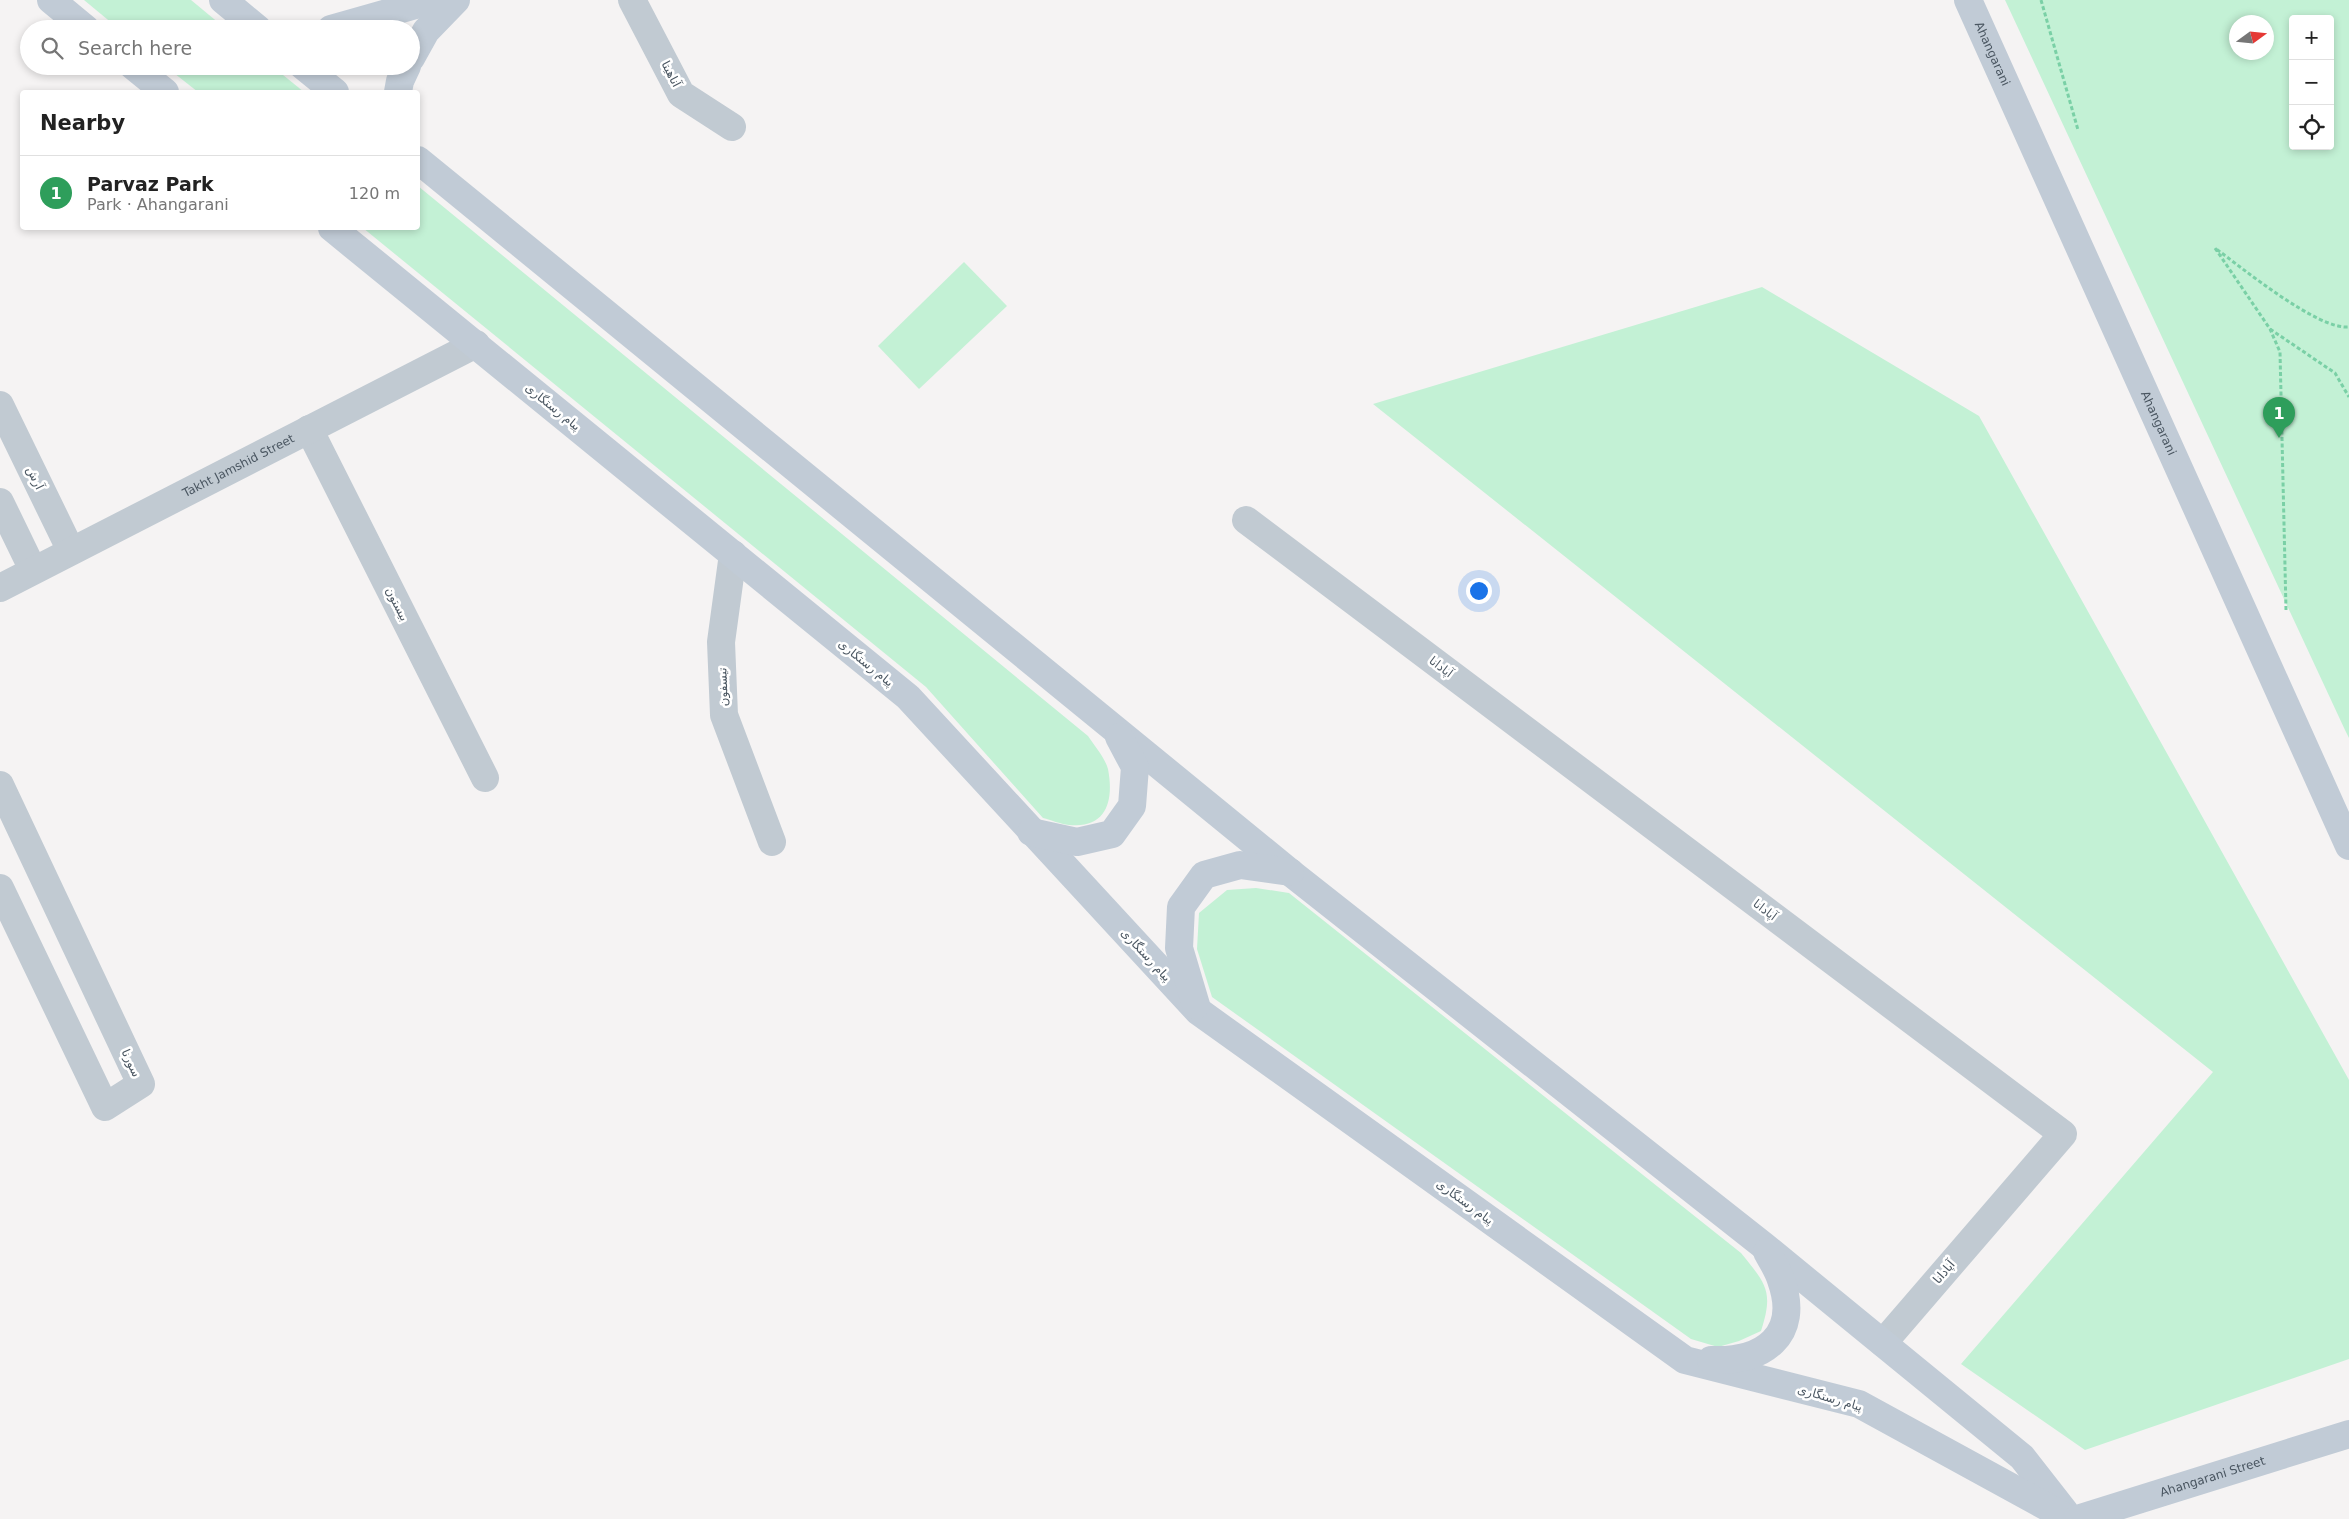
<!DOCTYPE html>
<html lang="en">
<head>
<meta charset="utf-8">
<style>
	body { margin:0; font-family:"DejaVu Sans","Noto Sans Arabic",sans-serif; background:#f2f2f2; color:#222 }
	.controls { position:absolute; right:15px; top:15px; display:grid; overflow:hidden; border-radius:5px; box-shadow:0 2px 8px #0003 }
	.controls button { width:45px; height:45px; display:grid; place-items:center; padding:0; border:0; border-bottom:1px solid #e0e0e0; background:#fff; color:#222; font:25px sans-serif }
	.compass { position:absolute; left:2229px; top:15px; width:45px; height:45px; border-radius:50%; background:#fff; box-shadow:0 2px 8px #0003; rotate:75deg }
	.you { position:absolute; left:1478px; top:590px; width:18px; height:18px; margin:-12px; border:4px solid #fff; border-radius:50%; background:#1a73e8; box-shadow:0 0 0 8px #1a73e833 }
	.badge { display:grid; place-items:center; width:32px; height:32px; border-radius:50%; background:#ea580c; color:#fff; font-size:16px; font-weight:700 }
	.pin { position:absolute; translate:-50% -41px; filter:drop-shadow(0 1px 2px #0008) }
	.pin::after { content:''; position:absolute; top:26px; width:18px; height:15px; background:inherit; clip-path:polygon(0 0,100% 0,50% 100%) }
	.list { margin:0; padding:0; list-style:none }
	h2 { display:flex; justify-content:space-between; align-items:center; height:65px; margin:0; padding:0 20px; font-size:21px }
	h2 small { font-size:16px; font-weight:400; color:#767676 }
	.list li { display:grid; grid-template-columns:32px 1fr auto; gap:15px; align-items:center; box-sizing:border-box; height:75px; padding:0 20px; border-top:1px solid #e0e0e0 }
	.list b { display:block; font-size:19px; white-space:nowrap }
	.list p { margin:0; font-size:16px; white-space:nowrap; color:#767676 }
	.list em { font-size:16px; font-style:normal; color:#767676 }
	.icon { flex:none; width:28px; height:28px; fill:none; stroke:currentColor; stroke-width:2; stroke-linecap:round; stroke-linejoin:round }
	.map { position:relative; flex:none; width:2349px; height:1519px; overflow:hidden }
	.search { position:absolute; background:#fff; box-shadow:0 2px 8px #0003; left:20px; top:20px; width:400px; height:55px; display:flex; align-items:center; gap:12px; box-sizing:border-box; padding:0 18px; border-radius:28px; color:#767676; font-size:19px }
	.panel { position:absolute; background:#fff; box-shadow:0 2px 8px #0003; left:20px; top:90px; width:400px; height:140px; border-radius:5px }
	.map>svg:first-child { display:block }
</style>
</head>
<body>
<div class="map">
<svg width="2349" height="1519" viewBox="0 0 2349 1519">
	<rect width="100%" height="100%" fill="#f5f3f3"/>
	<g fill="#c3f1d5" fill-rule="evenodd">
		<path d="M84,0H191L226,29H119Z"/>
		<path d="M2005,0H2349V738L2345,730ZM2293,19H2330V146H2293ZM2236,22H2266V52H2236Z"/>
		<path d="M165,66H272L304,92H198Z"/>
		<path d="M418,186L1088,736C1094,745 1105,758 1108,769C1114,800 1107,829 1069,825C1060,824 1051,820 1043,818L926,687L363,228H418Z"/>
		<path d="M964,262L1007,306L919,389L878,346Z"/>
		<path d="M1762,287L1979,416L2349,1080V1359L2085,1450L1961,1364L2213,1072L1373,404Z"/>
		<path d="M1256,888L1289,893L1741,1253C1766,1284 1774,1291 1761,1331L1739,1341L1718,1347L1691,1339L1212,997L1197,949L1199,913L1227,890Z"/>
	</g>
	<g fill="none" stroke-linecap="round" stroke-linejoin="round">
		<g stroke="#7ad0a6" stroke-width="3" stroke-dasharray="4 2.5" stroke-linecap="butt">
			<path d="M2041,0L2078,130"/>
			<path d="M2270,329L2335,373L2349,397"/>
			<path d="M2286,610L2280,352L2270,329L2215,248C2242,268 2318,330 2349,327"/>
		</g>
		<g stroke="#c1cad2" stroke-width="28">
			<path d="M632,0L681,94L732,127"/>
			<path d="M0,405L71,551"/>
			<path d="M309,429L485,778"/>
			<path d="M0,502L33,570"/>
			<path d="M1246,520L2063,1134L1883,1343"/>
			<path d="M733,554L721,642L724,715L772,842"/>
			<path id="s1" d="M0,588L476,344"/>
			<path d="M0,785L141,1084L105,1107L0,888"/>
		</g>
		<g stroke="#c1cbd6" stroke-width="28">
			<path d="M51,0L86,29"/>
			<path d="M223,0L258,29"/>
			<path id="s2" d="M1968,0L2349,846"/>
			<path d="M331,29L433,0"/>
			<path d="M411,58L426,31L456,0"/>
			<path d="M133,66L165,92"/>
			<path d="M303,66L335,92"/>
			<path d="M398,92L400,81L407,66"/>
			<path d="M418,160L1291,873L1764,1246L2022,1457L2065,1512"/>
			<path d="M332,228L908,697L1198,1011L1685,1360L1859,1404L2069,1519"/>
			<path d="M1031,832L1077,842L1112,834L1132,806L1135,767L1119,737"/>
			<path d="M1196,1005L1179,948L1181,907L1204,875L1240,865L1290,872"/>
			<path d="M1711,1360C1763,1362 1801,1336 1781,1280C1778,1270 1772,1261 1767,1252"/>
			<path id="s3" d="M2077,1519L2349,1434"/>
		</g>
	</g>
	<g text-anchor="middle" stroke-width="5" stroke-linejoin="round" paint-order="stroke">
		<g font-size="12" fill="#4a5661" stroke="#fff">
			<text dy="4" stroke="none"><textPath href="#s2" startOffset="59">Ahangarani</textPath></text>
			<text transform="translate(671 74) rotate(63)" y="4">آناهیتا</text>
			<text transform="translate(553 407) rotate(39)" y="4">پیام رستگاری</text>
			<text dy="4" stroke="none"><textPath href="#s2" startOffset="464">Ahangarani</textPath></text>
			<text dy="4" stroke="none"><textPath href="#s1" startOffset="268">Takht Jamshid Street</textPath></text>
			<text transform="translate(35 478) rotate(64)" y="4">آرش</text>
			<text transform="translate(397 604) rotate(63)" y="4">بیستون</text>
			<text transform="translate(866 663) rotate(39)" y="4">پیام رستگاری</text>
			<text transform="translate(1441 667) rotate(37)" y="4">آپادانا</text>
			<text transform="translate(723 687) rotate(-92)" y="4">تیسفون</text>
			<text transform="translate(1765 910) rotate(37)" y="4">آپادانا</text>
			<text transform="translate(1146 955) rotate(47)" y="4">پیام رستگاری</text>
			<text transform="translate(131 1063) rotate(65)" y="4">سورنا</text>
			<text transform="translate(1465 1202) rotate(36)" y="4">پیام رستگاری</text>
			<text transform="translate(1944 1272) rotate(-49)" y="4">آپادانا</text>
			<text transform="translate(1830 1398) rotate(16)" y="4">پیام رستگاری</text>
			<text dy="4" stroke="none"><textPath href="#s3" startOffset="142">Ahangarani Street</textPath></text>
		</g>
	</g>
</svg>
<div class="controls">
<button>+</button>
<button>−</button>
<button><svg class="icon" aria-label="locate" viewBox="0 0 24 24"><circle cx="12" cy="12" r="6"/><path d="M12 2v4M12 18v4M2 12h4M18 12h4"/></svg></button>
</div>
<svg class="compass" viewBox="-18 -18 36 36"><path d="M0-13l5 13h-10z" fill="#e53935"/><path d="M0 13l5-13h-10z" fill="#767676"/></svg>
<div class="you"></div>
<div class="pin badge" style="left:2279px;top:438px;background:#2e9e5b">1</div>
<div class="search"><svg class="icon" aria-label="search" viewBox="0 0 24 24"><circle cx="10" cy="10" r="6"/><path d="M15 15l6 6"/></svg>Search here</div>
<section class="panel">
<h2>Nearby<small></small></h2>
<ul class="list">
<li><span class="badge" style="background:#2e9e5b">1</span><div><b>Parvaz Park</b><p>Park · Ahangarani</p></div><em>120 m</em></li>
</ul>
</section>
</div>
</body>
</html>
